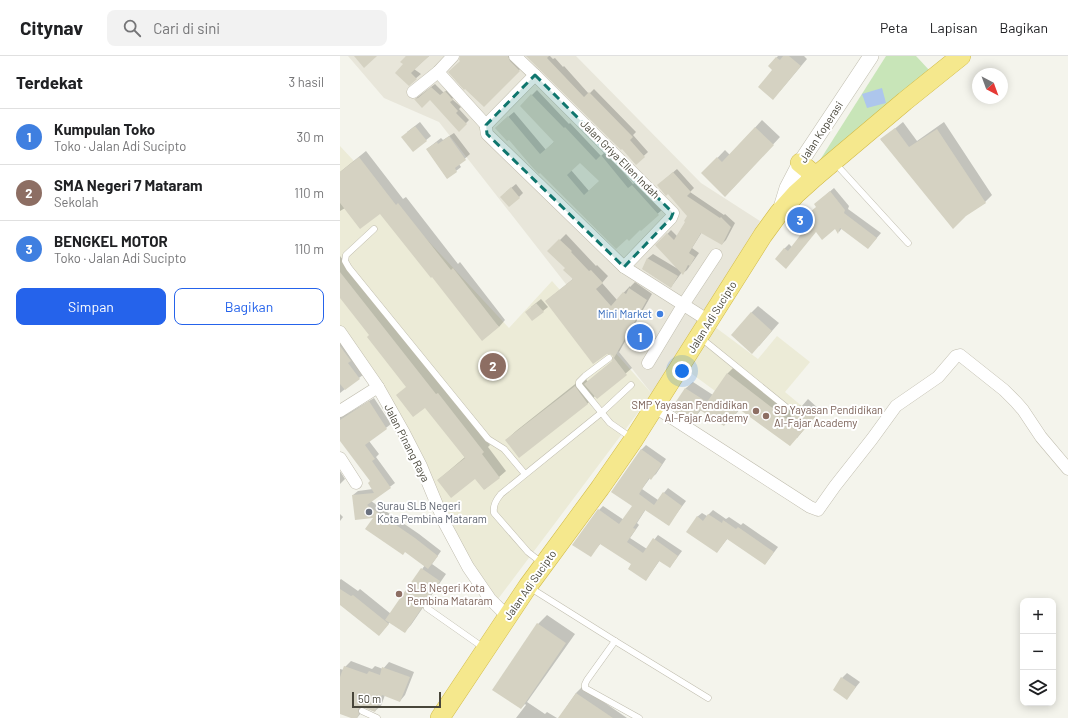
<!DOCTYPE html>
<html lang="id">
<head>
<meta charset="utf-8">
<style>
	body { margin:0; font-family:Barlow,sans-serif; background:#f2f2f2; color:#202124 }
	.controls { position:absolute; right:12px; bottom:12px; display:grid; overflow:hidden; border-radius:8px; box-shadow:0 2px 10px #0003 }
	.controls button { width:36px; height:36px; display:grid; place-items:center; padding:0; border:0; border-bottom:1px solid #e0e0e0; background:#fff; color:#202124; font:20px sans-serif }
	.compass { position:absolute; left:632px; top:12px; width:36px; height:36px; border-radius:50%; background:#fff; box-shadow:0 2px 10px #0003; rotate:139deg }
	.scale { position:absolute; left:12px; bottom:10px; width:89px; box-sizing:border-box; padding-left:4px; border:2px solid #48463a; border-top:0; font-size:11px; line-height:14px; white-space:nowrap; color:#48463a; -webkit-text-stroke:3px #fff; paint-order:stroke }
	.you { position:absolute; left:342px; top:315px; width:14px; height:14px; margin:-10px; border:3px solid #fff; border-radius:50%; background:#1a73e8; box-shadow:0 0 0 6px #1a73e833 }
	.badge { display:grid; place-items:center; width:26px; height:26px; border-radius:50%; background:#2563eb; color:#fff; font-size:13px; font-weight:700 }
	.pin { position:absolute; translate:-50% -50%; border:2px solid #fff; box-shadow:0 1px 4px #0006 }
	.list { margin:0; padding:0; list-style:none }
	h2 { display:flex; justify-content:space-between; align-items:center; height:52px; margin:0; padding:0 16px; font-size:17px }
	h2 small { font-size:13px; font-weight:400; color:#757577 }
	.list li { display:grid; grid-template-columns:26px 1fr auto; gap:12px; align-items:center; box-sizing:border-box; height:56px; padding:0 16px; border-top:1px solid #e0e0e0 }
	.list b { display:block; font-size:15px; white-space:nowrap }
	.list p { margin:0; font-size:13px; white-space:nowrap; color:#757577 }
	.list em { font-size:13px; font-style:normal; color:#757577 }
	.actions { display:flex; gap:8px; padding:12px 16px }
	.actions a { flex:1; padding:9px 0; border:1px solid #2563eb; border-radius:8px; text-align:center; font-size:14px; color:#2563eb }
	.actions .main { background:#2563eb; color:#fff }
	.icon { flex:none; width:22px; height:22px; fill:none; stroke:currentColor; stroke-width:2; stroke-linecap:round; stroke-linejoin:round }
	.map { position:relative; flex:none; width:728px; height:662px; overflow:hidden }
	header { display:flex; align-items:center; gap:24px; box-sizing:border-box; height:56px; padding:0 20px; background:#fff; border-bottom:1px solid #e0e0e0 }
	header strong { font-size:19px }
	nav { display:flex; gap:22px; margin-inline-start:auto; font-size:14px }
	.search { width:280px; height:36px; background:#f2f2f2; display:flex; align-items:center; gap:10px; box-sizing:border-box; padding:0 14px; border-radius:8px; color:#757577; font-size:15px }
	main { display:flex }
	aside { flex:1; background:#fff }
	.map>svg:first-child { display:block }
</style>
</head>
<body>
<header>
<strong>Citynav</strong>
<div class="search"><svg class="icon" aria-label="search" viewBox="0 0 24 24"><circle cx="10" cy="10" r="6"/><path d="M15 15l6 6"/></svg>Cari di sini</div>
<nav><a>Peta</a><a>Lapisan</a><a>Bagikan</a></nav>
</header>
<main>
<aside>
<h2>Terdekat<small>3 hasil</small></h2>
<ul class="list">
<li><span class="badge" style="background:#3f7fe0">1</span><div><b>Kumpulan Toko</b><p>Toko · Jalan Adi Sucipto</p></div><em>30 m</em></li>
<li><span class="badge" style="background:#8d6e63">2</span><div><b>SMA Negeri 7 Mataram</b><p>Sekolah</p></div><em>110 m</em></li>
<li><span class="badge" style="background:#3f7fe0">3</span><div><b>BENGKEL MOTOR</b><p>Toko · Jalan Adi Sucipto</p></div><em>110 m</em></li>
</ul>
<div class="actions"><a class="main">Simpan</a><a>Bagikan</a></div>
</aside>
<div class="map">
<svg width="728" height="662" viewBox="0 0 728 662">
	<rect width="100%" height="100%" fill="#f4f4ec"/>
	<path fill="#e8e6da" d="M8,0H236L361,127L420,165L312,338L99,66L44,42Z"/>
	<g fill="#ecebd7">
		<path d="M0,90L169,272L212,225L312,338L158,543L132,518L79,399L0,281Z"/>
		<path d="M375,271L418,303L437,280L470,306L445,336L475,361L450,390L348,315Z"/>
	</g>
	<path fill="#c8e5b8" d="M546,0H576L590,15L473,115Z"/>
	<path fill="#adc6ec" d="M542,32L546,47L527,52L522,38Z"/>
	<g fill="#0003" fill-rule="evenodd">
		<path d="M66,0H89L74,13L81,18L69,28L64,8Z"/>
		<path d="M122,0H174L183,10L144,50L122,5Z"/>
		<path d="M187,0H210L213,3L215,2L223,11L224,10L249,38L254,33L296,76L293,79L308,96L296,107L282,91Z"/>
		<path d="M438,0H464L467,3L440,35L433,14L429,10Z"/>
		<path d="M95,28L104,37L108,32L115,40L112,43L121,51L119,53L129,64L119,74L91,42L75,43Z"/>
		<path d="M197,34L229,68L230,67L261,100L266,95L293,128L297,125L323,153L289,183L161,67L174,56L206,94L215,85L181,50ZM240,105L260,125L249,135L231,114Z"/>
		<path d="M422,64L440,81L392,133L363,117L385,94L390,99Z"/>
		<path d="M80,66L91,80L73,95L67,76Z"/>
		<path d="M563,66L577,85L604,66L652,139L645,146L625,159L541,84Z"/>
		<path d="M114,77L130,98L119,108L121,111L107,122L87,93L101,82L103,84Z"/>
		<path d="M26,95L63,143L66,141L118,208L120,206L165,264L159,271L40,156L5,152L0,155V116Z"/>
		<path d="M337,113L354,132L350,136L384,159L385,158L395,167L386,184L382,188L362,176L352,192L359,197L347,214L343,217L342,216L331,231L303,213L308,202L313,198L338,213L317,189L331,174L337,180L346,166L348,160L323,125Z"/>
		<path d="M176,128L183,137L179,141L166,136Z"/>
		<path d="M494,132L509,150L508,153L541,177L528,192L502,172L499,176L495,172L476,175L450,207L444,193L449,188L452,191L470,168L480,144Z"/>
		<path d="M226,178L256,210L257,209L268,220L262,227L277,244L290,230V231L295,226L312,238L279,296L292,312L257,342L255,340L248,347L179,400L166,384L176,375L244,321L248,326L273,305L274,299L206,245L233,223L226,212L209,195Z"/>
		<path d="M0,200L103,332L105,331L150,389L148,391L166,415L145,433L135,421L98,424L125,401L85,350L67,331L30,279L0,240Z"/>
		<path d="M201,243L208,251L203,255L191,251Z"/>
		<path d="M418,250L439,267L419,290L411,257Z"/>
		<path d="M0,278L24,318L0,337Z"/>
		<path d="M394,311L455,358L468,343L480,354L457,382L401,352L389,366L361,354L352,365L333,352L346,332L353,326L373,339L388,317Z"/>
		<path d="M34,342L51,368L29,385L39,398L36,401L55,427L31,445L79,478L101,495L92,508L106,518L71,569L64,576L50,566L39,579L0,548V524L1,523L18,535L20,533L51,558L85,509L13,439L18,435L33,433L31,425L0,382V356L7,358Z"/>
		<path d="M306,389L326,403L316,418L311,422H310L302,433L318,444L328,432L346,445L328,469L306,453L297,467L299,469L290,482L307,493L318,479L342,495L330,511L320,504L306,524L292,508L261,487L250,500L259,454L263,450L284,464L293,450L301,394Z"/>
		<path d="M0,415L5,423L0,428Z"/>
		<path d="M373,454L386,463L389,461L401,469L403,467L438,491L429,503L425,508L388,482L377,496L357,461L362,457L367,460Z"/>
		<path d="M0,458L3,461L0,465Z"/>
		<path d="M207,559L235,578L187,646L205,658L207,656L217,662H176L186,649L185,648L181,652L198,568Z"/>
		<path d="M11,605L32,613L35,610L43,613L49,606L74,616L65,639L60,645L45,639L41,650L35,655L23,649L21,657L17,662H14L0,657V613L4,614L5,611Z"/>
		<path d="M507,617L520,626L507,642L502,622Z"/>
		<path d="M242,631L287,662H219L236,637Z"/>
	</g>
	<g fill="#d5d2c2" fill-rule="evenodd">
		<path d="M14,0H37L24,12Z"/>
		<path d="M66,0H89L71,17L77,23L69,30L55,17L63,8L60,6Z"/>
		<path d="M120,0H168L170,5L180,15L144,51L125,33L124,34L108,16L120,5L119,4Z"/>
		<path d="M186,0H209L207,2L244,41L249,36L293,81L290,84L305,101L296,109L282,93L281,94Z"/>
		<path d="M443,0H449L461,10L433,44L418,31L432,14L428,10L436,1L440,4Z"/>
		<path d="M91,31L100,39L105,35L113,44L110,46L118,55L116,57L127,68L119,76L90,44L82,52L74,43L78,42Z"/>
		<path d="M191,38L224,72L225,71L256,104L261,99L288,132L292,129L319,159L301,175L300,174L289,185L287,183L276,193L200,117L199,118L193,112L169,84L167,85L155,72L168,60L200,98L214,86L180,50ZM240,107L259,125L244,139L227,119Z"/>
		<path d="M75,70L87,85L73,96L61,81Z"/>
		<path d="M415,71L434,89L385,141L361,117L377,101L382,106Z"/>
		<path d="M555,72L569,91L597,73L646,147L626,160L613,173L540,83Z"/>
		<path d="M109,80L126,104L115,112L117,116L107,123L86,93L97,86L98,88Z"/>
		<path d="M19,101L56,149L58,147L111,214L113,212L159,271L142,285L92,221L91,222L40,158L20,173L0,147V116Z"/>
		<path d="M333,116L351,136L347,140L380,162L381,161L391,171L382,189L361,177L349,197L355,201L350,210L348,209L343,219L315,189L327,177L334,184L345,166L344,165L347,160L328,138L326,140L317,129Z"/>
		<path d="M171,131L180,142L169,151L160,141Z"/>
		<path d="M490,135L505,154L504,157L537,182L528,193L500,172L498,178L495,173L482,184L476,176L446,213L435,203L444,192L448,195L469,168L463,162L476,151L474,148Z"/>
		<path d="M219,183L232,195L231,196L249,215L251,214L263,227L256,233L271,250L283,236L286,238L289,232L307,244L274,302L287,319L257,343L244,328L272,305L273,300L270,298H267L253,308L205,245L233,223L223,214L225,212L207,195Z"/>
		<path d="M307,202L338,220L331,232L302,213Z"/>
		<path d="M0,216L96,338L98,337L144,396L142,398L160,422L144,434L135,423L111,442L97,424L125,402L85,352L73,361L56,339L66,331L27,281L29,279L0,242Z"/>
		<path d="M196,247L204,256L192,265L185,256Z"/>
		<path d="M411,256L432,275L412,298L391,279Z"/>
		<path d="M0,290L11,305L8,307L20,323L5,334L0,328Z"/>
		<path d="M387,317L448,364L460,349L475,361L450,390L399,353L389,368L387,366L384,370L360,354L352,366L331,353L345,332L367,346Z"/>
		<path d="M235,330L248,348L179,402L165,384Z"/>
		<path d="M29,345L47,373L25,389L35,403L32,405L51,432L27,449L75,482L98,500L88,513L65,496L63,499L25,473L33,462L15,464L12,439L34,437L28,427L30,425L0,385V364Z"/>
		<path d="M301,393L322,408L311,424L309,422L299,438L314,449L323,436L342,450L329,470L305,454L293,472L296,473L287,486L303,497L313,482L338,500L330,512L319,505L306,525L288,513L291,508L260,488L251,501L232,489L258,453L279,468L292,450L271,436Z"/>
		<path d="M368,458L382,467L383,464L396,473L398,471L434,496L425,509L387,483L377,497L346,476L357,460L363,465Z"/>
		<path d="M81,512L100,525L65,577L45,564Z"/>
		<path d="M0,533L11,540L13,539L49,568L39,580L0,549Z"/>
		<path d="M197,567L226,587L181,653L152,634Z"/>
		<path d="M4,610L27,618L29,615L40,619L42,611L70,621L60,646L42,639L35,656L22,651L18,653L19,658L17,662H11L0,658V621Z"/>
		<path d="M501,621L516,631L507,644L493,634Z"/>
		<path d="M236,637L273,662H218Z"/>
	</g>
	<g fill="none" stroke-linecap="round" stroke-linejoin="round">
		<defs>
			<g id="service">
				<path d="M494,106L568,187"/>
				<path d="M34,173L6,199L5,205L9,212L148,383L164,393L185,418"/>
				<path d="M361,282L446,351"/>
				<path d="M269,302L245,320L239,326V329L270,367L293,383"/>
				<path d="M202,507L188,496L154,457C153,449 156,444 161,438L261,357L291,329"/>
				<path d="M189,531L275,585L368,642"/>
				<path d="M87,552L144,592"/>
				<path d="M275,585L247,624L245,628V632L299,662"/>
				<path d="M22,655L37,662"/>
			</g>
			<g id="minor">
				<path d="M175,0L195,19L333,157L331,162L284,211"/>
				<path d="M98,16L146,69"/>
				<path d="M73,36L98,16L113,0"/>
				<path d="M146,69V72L147,78L284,211L369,265"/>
				<path d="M146,69L195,19"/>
				<path d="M0,276L38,331L64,377L81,410L105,468L128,511L150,543L167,560"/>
				<path d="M308,307L343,249L376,199"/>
				<path d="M315,351L470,451L478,454L495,430L532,383L556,350L598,321L616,300L620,299L664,334L676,346L683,354L701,381L728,413"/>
				<path d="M0,355L38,331"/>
				<path d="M0,402L16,427"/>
			</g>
			<path id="tertiary" d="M440,155L447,132L460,107L531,0"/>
			<g id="trunk">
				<path d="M460,107L476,120"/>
				<path d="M100,662L188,530L260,432L294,383L423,179L439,157L456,138L476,120L565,45L621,0"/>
			</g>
		</defs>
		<use href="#service" stroke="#c0bdae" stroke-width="7"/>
		<use href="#minor" stroke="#c0bdae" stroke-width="13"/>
		<use href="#tertiary" stroke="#c0bdae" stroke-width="16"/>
		<use href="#trunk" stroke="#d2bb48" stroke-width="20"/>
		<use href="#service" stroke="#fff" stroke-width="6"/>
		<use href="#minor" stroke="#fff" stroke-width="12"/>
		<use href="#tertiary" stroke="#fff" stroke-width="15"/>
		<use href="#trunk" stroke="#f5e88d" stroke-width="19"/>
	</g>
	<path fill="#0f766e" fill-opacity="0.2" stroke="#0f766e" stroke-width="3" stroke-dasharray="8 5" stroke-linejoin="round" d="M195,19L333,157L331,162L284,211L147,78L146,69Z"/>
	<circle fill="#3f7fe0" stroke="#fff" stroke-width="1.5" cx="320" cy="258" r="4"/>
	<g fill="#8d6e63" stroke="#fff" stroke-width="1.5">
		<circle cx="416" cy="355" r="4"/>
		<circle cx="426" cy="360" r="4"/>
		<circle cx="59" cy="538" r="4"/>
	</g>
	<circle fill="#6b7280" stroke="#fff" stroke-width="1.5" cx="29" cy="456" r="4"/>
	<g text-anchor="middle" stroke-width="4" stroke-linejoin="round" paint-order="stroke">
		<g font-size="11" fill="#48463a" stroke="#fff">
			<text transform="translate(481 76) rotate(-57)" y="4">Jalan Koperasi</text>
			<text transform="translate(280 103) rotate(45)" y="4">Jalan Griya Ellen Indah</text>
			<text transform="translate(372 261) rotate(-58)" y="4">Jalan Adi Sucipto</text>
			<text transform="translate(67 387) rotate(63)" y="4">Jalan Pinang Raya</text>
			<text transform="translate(190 529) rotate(-55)" y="4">Jalan Adi Sucipto</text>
		</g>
		<g font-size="11" fill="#366cbe" stroke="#fff" text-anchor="end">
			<text x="312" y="262">Mini Market</text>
		</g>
		<g font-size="11" fill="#785e54" stroke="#fff" text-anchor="start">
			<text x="408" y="353" text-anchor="end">SMP Yayasan Pendidikan<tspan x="408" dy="13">Al-Fajar Academy</tspan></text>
			<text x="434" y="358">SD Yayasan Pendidikan<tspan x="434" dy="13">Al-Fajar Academy</tspan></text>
			<text x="67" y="536">SLB Negeri Kota<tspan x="67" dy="13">Pembina Mataram</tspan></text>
		</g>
		<g font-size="11" fill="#5b616d" stroke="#fff" text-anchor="start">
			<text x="37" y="454">Surau SLB Negeri<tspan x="37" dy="13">Kota Pembina Mataram</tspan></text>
		</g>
	</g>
</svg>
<div class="controls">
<button>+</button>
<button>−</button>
<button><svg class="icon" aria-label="layers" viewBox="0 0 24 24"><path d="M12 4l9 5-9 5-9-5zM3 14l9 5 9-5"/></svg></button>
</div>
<svg class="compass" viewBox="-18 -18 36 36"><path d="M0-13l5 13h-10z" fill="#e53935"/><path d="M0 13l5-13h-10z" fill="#757577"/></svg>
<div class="scale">50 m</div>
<div class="you"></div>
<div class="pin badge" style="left:300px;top:281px;background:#3f7fe0">1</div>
<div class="pin badge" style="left:153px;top:310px;background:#8d6e63">2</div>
<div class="pin badge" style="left:460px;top:164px;background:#3f7fe0">3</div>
</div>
</main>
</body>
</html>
